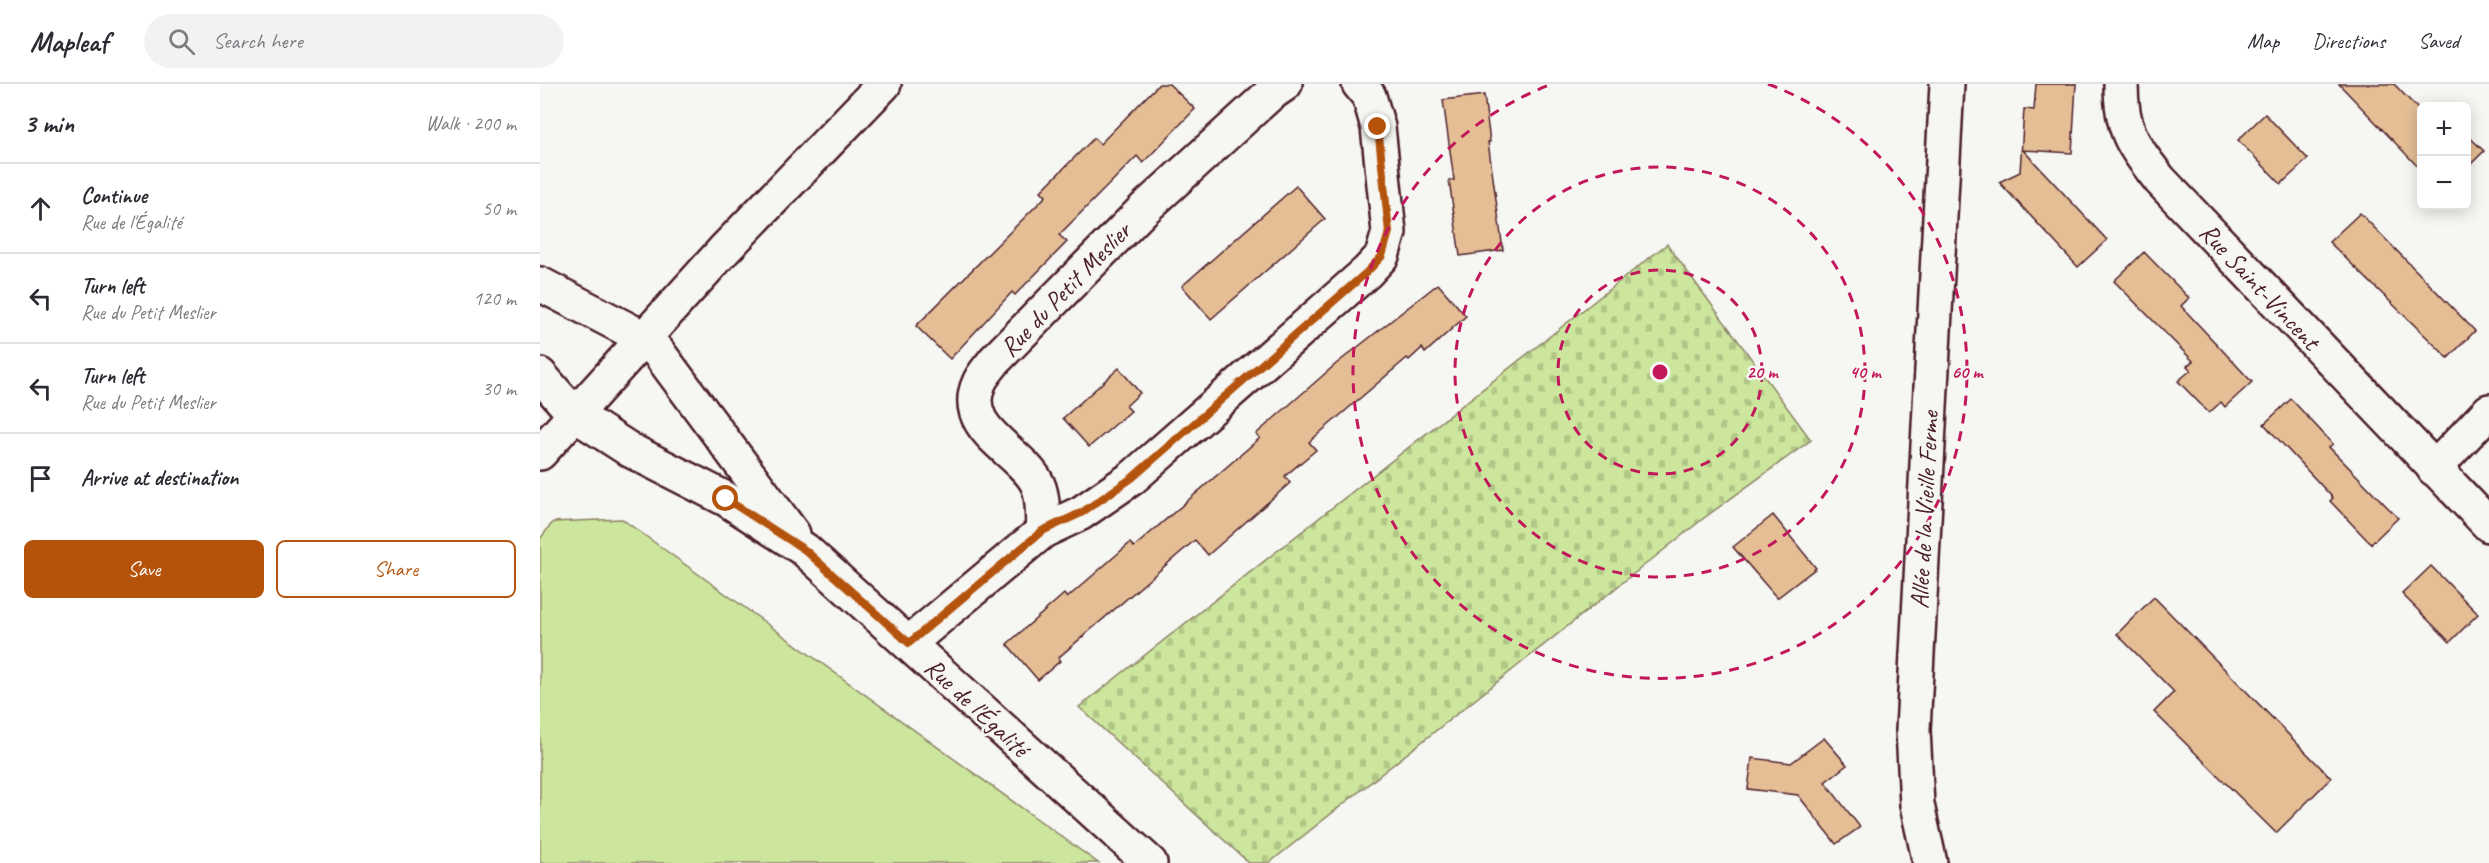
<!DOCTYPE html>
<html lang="en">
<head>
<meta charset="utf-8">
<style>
	body { margin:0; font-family:Caveat,sans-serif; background:#f2f2f3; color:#2b2b33 }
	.controls { position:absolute; right:18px; top:18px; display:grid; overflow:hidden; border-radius:9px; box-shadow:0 3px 15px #0003 }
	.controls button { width:54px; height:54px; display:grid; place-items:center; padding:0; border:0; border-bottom:2px solid #e1e1e2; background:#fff; color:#2b2b33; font:30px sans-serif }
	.stop { position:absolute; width:18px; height:18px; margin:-14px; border:4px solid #b45309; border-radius:50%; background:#fff }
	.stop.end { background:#b45309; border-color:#fff; box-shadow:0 2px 6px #0008 }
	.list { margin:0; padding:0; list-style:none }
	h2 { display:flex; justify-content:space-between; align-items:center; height:78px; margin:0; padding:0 24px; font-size:26px }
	h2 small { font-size:20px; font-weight:400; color:#7c7c81 }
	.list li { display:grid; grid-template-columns:39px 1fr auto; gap:18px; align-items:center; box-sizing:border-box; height:90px; padding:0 24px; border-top:2px solid #e1e1e2 }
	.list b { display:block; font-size:22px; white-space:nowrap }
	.list p { margin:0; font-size:20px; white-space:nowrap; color:#7c7c81 }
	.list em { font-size:20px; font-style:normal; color:#7c7c81 }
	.actions { display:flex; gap:12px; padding:18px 24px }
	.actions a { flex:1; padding:14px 0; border:2px solid #b45309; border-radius:9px; text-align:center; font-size:21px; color:#b45309 }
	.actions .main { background:#b45309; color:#fff }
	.icon { flex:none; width:33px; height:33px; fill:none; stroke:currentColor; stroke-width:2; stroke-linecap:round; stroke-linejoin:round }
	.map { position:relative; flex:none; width:1949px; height:779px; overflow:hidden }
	header { display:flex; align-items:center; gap:36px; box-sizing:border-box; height:84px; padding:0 30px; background:#fff; border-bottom:2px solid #e1e1e2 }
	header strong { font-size:28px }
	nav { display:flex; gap:33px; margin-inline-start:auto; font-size:21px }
	.search { width:420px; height:54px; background:#f2f2f3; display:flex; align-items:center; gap:15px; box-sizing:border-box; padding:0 21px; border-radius:33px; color:#7c7c81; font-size:22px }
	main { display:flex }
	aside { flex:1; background:#fff }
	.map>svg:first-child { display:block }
</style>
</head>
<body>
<header>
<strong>Mapleaf</strong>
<div class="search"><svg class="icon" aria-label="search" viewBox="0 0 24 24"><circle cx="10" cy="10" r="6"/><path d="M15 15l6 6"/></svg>Search here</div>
<nav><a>Map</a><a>Directions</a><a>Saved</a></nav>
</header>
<main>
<aside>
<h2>3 min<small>Walk · 200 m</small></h2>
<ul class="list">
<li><svg class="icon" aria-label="ahead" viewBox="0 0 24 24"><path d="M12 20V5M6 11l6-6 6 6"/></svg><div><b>Continue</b><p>Rue de l'Égalité</p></div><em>50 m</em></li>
<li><svg class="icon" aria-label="left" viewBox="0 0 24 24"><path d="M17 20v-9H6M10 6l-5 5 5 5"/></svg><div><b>Turn left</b><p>Rue du Petit Meslier</p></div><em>120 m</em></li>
<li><svg class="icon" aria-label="left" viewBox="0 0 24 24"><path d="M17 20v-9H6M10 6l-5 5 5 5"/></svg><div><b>Turn left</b><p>Rue du Petit Meslier</p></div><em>30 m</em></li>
<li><svg class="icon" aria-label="arrive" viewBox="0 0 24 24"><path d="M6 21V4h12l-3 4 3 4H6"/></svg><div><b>Arrive at destination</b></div></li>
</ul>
<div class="actions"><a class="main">Save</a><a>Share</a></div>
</aside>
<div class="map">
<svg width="1949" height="779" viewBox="0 0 1949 779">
	<defs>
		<pattern id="cemetery-stones" width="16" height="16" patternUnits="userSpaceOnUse" patternTransform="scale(1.5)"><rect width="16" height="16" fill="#cce69d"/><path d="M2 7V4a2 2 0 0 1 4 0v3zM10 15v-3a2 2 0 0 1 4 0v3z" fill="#b1c587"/></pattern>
	</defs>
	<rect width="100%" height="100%" fill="#f6f6f2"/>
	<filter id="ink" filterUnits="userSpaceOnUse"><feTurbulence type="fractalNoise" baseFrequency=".0167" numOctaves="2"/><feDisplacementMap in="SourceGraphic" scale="12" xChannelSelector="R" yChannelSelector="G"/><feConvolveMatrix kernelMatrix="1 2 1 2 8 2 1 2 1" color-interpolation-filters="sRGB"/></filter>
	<g filter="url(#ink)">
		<path fill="#cce69d" stroke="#8b8264" stroke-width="1.5" d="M82,435L558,779H0V455L13,438Z"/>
		<path fill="url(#cemetery-stones)" stroke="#8b8264" stroke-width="1.5" d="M1127,160L1271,356L1164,434L729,779H709L539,623Z"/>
		<g fill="#e5be95" stroke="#4a1f2b" stroke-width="1.5">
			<path d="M619,0H629L655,25L603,79L597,72L519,151L527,158L475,211L472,208L410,275L376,242L506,112L501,107L554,54L560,60Z"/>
			<path d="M1496,0H1536L1532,69L1483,66L1567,156L1538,183L1459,98L1480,88L1484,25L1494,26Z"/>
			<path d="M1799,0H1854L1881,28V86Z"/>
			<path d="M944,11L950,58H948L963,166L920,172L909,96H914L903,16Z"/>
			<path d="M1725,30L1768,75L1741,100L1698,56Z"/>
			<path d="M1926,50L1944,67L1926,85Z"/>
			<path d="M756,102L785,135L671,235L642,202Z"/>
			<path d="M1820,129L1935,247L1908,274L1789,158Z"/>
			<path d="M1604,168L1649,214L1641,222L1712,298L1685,323L1681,318L1669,329L1638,297L1651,286L1647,282L1653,277L1574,197Z"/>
			<path d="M898,200L926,232L885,269L882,264L869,276L867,274L769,358L776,366L745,392L750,399L668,471L655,456L518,574L520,577L498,596L467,560L524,510L527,514L590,459L594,463L720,354L716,350L796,280Z"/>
			<path d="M579,284L600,309L586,322L591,327L549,363L523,334Z"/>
			<path d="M1751,315L1793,360L1789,363L1858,434L1831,460L1790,417L1793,414L1724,340Z"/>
			<path d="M1233,431L1276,484L1237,514L1193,463Z"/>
			<path d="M1891,482L1938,530L1910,558L1862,510Z"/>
			<path d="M1614,513L1791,694L1736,749L1614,628L1634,608L1577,550Z"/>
			<path d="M1284,654L1307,681L1285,698L1320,743L1296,760L1258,711L1208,705L1212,674L1251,679Z"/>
		</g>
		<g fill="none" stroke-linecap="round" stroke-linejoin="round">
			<defs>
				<g id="street">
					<path d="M1581,0C1581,46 1592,60 1620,96L1949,441"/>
					<path d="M1894,385L1949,327"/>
					<path d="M503,447C502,432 504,415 498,401C483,367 418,346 439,299C442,291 450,283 455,276L604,125L729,11L745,0"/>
					<path d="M369,559L503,447L541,429L592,394L827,188L842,172L849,148L838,43L829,12L819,0"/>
					<path d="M1390,779L1377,721L1373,646L1407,0"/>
				</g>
				<g id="secondary">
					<path d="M0,200L104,254L118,268L253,450"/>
					<path d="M0,291L34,330L90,366L186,415L265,466L610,779"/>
				</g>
				<path id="primary" d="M0,369L183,167L344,0"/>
			</defs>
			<use href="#street" stroke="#4a1f2b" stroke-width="38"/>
			<use href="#secondary" stroke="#4a1f2b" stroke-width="38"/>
			<use href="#primary" stroke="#4a1f2b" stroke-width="38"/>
			<use href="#street" stroke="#f6f6f2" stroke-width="33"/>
			<use href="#secondary" stroke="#f6f6f2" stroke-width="33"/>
			<use href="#primary" stroke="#f6f6f2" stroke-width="33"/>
		</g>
	</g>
	<g fill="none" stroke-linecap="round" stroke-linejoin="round" filter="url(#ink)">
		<path stroke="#b45309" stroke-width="8" d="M186,415L265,466L369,559L502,447L541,429L592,394L827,188L842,172L849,148L838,43"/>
	</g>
	<g fill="none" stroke="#c2185b" stroke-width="3" stroke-dasharray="10 8">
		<circle cx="1120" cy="288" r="102"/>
		<circle cx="1120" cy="288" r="205"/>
		<path d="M1228 0A307 307 0 1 1 1012 0"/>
	</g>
	<g text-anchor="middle" stroke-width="5" stroke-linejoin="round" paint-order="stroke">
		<g font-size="26" fill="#4a1f2b" stroke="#f6f6f2">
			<text transform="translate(1720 202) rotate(47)" y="9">Rue Saint-Vincent</text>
			<text transform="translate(525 205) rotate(-46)" y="9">Rue du Petit Meslier</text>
			<text transform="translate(1384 426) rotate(-87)" y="9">Allée de la Vieille Ferme</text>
			<text transform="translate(437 623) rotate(43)" y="9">Rue de l'Égalité</text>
		</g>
	</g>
	<circle cx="1120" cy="288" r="9" fill="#c2185b" stroke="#f6f6f2" stroke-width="3"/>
	<g font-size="18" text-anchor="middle" font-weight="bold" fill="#c2185b" stroke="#f6f6f2" stroke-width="5" stroke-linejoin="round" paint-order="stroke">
		<text x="1222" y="294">20 m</text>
		<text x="1325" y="294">40 m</text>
		<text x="1427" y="294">60 m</text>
	</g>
</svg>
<div class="controls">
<button>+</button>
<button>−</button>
</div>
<div class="stop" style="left:186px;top:415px"></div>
<div class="stop end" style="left:838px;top:43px"></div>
</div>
</main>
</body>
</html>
